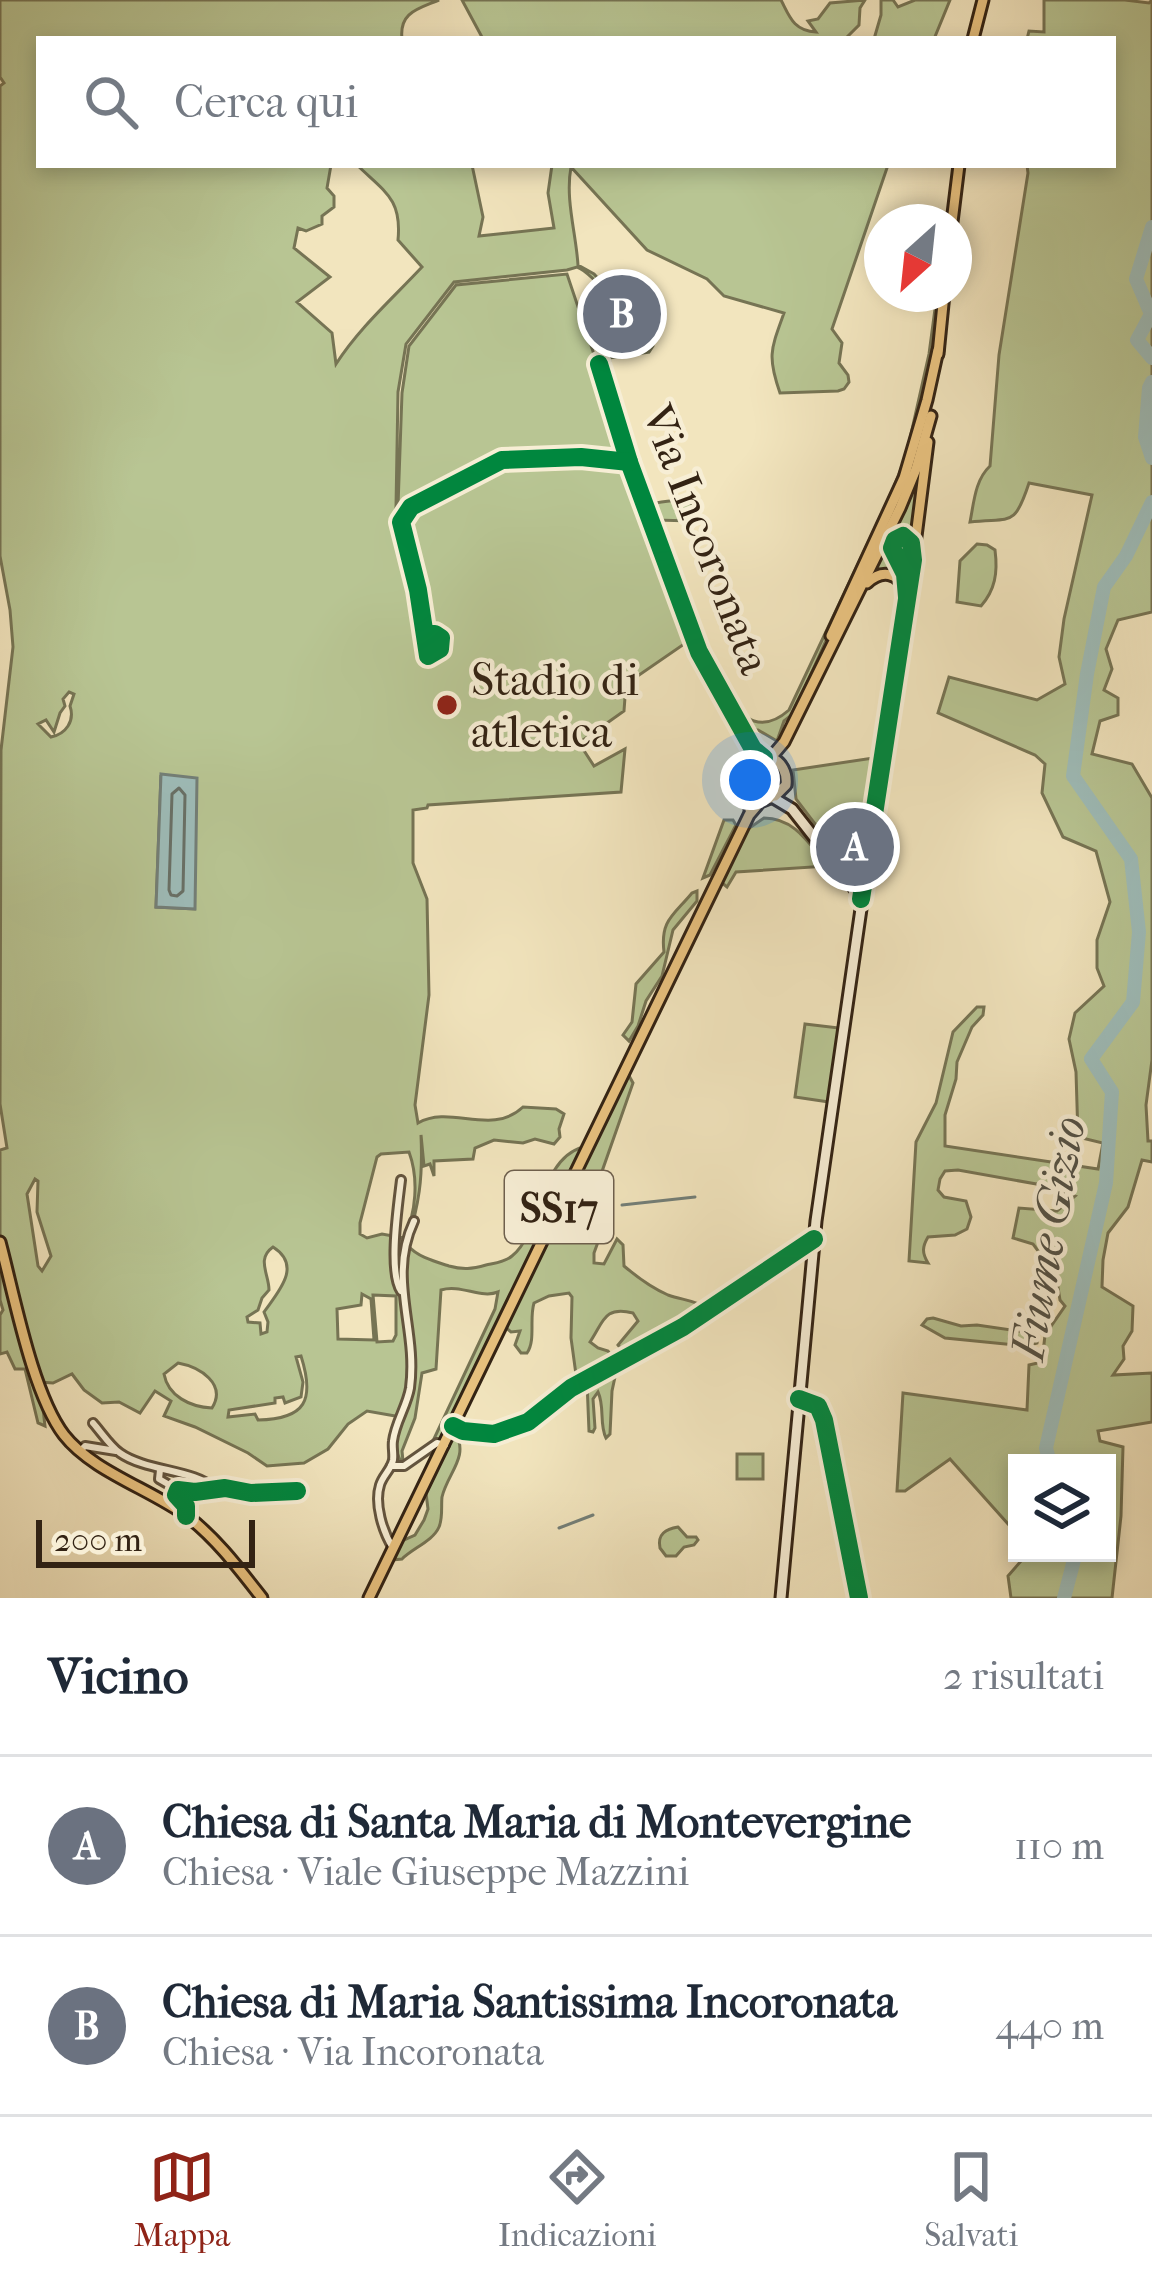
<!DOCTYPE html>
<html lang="it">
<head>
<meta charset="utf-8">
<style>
	body { margin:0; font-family:"IM FELL French Canon",serif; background:#f2f2f3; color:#1f2937 }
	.controls { position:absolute; right:36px; bottom:36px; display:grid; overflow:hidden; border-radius:0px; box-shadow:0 6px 18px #0003 }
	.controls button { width:108px; height:108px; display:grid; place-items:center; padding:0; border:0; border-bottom:3px solid #e0e1e3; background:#fff; color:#1f2937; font:60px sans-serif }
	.compass { position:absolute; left:864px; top:204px; width:108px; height:108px; border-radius:50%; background:#fff; box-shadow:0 6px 18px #0003; rotate:207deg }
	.scale { position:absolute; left:36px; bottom:30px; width:219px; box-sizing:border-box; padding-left:12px; border:6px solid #332314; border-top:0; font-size:33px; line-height:42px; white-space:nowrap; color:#332314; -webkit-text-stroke:9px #f7eed5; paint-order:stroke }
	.you { position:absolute; left:750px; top:780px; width:42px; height:42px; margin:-30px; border:9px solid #fff; border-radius:50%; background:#1a73e8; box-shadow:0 0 0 18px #1a73e833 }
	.badge { display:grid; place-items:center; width:78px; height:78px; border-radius:50%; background:#8f2418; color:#fff; font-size:39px; font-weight:700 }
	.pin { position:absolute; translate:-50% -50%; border:6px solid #fff; box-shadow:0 3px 12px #0006 }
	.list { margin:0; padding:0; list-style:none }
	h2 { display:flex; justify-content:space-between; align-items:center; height:156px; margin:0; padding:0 48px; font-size:51px }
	h2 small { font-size:39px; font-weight:400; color:#747a83 }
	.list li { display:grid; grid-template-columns:78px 1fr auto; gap:36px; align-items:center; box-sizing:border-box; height:180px; padding:0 48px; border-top:3px solid #e0e1e3 }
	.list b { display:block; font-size:45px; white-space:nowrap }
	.list p { margin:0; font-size:39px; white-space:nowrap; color:#747a83 }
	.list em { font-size:39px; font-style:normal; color:#747a83 }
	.icon { flex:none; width:66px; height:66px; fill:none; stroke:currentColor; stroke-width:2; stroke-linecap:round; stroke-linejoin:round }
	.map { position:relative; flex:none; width:1152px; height:1598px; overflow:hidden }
	.search { position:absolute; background:#fff; box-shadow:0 6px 18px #0003; left:36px; right:36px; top:36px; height:132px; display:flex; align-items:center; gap:30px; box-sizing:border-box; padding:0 42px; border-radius:0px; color:#747a83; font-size:45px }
	.sheet { height:516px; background:#fff }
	nav { display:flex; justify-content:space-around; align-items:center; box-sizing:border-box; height:168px; border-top:3px solid #e0e1e3; background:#fff; font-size:33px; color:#747a83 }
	nav a { display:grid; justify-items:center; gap:6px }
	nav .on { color:#8f2418 }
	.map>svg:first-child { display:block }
</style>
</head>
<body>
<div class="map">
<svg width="1152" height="1598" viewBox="0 0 1152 1598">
	<rect width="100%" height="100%" fill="#f2e5be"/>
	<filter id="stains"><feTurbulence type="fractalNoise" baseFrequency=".00167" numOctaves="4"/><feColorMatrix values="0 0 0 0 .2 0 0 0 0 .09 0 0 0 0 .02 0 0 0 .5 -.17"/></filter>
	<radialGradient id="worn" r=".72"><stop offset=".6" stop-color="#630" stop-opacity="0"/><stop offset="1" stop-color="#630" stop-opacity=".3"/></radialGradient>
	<g fill="#b8c593" stroke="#767454" stroke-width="3" fill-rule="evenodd">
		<path d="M0,0H439C418,9 399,12 402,39H39V165H331L327,188L334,196V207L322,216V224L306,231L298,228L294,248L330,277L297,302L332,333L336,364C359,328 392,299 422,267L398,240C402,199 385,192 357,165H472L483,217L479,236L554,228L548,193L552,165H888L832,329L842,343L839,363L848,375L849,382L844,389L838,391L780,393C767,356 771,349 784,313L724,296L707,279L647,250L571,167C565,199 576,233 578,265L594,274L604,285L644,283L653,346L649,352L609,358L625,424L650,504C667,501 682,497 696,506V514L691,521L657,520C671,558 718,712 754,721C767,725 780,718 789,710L891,494L906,456L929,354L937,294L929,374L908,458L793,714L784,721L777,741L758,730H749L707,661L629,452L606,356L646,351L651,345L643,285C632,285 611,290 601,285C593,281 588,271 577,267L567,270L454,282L406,344L398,392L396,507L398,506L402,393L409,346L456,285L567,274L690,640L626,684L624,711L579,743L594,766L625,749L621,792L428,805L427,808L413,810V863L427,899L429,995L415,1105L418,1123C451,1104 491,1137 523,1107L556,1109L564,1114L559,1129L560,1137L554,1144L535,1139L523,1143L494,1140L475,1148L473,1159L434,1161V1176L430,1164L424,1166L421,1135C423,1180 419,1203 407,1245C418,1257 433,1261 449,1266C463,1270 472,1269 486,1265C495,1263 505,1262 512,1256C543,1231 538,1160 583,1147L443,1438L432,1443L495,1309L498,1292C481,1299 461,1284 441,1290L436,1369L422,1373L415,1418L402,1451L403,1461L400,1460L394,1445L410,1389L401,1417L367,1411L348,1424L328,1449L304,1463L267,1466L248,1453L195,1427L164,1416L171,1401L155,1391L140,1413L119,1402L102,1403L84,1390L72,1374L53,1383L39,1382L0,1242V1150L7,1148L0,1104L1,750L13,647L10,610L0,556V86L4,83L0,77ZM69,692L74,694L70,706C75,721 66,734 51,737L38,724L46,720L54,732L60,713L65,706L63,699ZM161,775L194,909L156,907ZM409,1152C419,1179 416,1213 404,1238L382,1234L367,1238L360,1234V1223L377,1157L381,1154ZM35,1179L38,1181L37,1212L51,1256L42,1271L38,1266L27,1194ZM273,1247C303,1266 278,1292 264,1312L268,1322L267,1332L261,1334L260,1323L248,1322L247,1317L258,1310L262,1298L269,1290C269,1274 256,1259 273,1247ZM362,1294L371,1299L374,1340L338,1339L337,1309L361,1305ZM373,1295L396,1296V1335L393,1341L377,1342ZM301,1356C315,1400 306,1419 258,1420L255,1414L228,1417L229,1410L275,1403V1398L283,1397L285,1403L301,1397L303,1382L296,1357ZM178,1363C200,1367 227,1384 212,1408C190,1407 168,1396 164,1374Z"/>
		<path d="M462,0H781C789,15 793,31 816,32L808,21L818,19L830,3L865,0L860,8L859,25L845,39H483Z"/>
		<path d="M881,0H893L898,7L915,0H950L934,39H874L881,15Z"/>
		<path d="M1044,0H1125L1149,3L1152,0V612L1118,620L1106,649L1112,669L1104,690L1118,698V715L1100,721L1092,754L1132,764L1152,798V1060L1146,1105L1148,1141H1152V1162L1142,1160L1128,1207L1108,1233L1103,1260L1102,1287L1133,1306L1132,1331L1123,1346L1124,1359L1113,1375L1152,1373V1422L1098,1431L1100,1441L1123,1447L1121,1516L1112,1598H1011L1008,1576L1028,1553H1107V1463H1017V1534L950,1459L905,1491H897L903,1393L1027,1410L1029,1365L1042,1362L1045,1335L1065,1306L1060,1300L1056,1275L1033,1244L1013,1238L1019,1208L1057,1211L1075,1196L1042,1185L958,1170L945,1171L940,1179L938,1190L944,1197L966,1201L971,1217L967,1229L955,1235L928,1237C922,1247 922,1253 928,1263L909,1261L916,1142L936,1103L953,1032L977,1007H984L983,1015L972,1027L957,1062L956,1079L945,1115V1146L1098,1169L1103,1143L1078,1137L1076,1072L1069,1039L1075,1013L1104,986L1097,968V940L1110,902L1096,851L1063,837L1042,793L1045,764L1035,755L938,713L949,677L1037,700L1065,684L1059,657L1064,619L1092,495L1029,483C1014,529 1011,517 970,522C974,502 975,480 990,466L999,355L1028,173L1027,165H1113V39H1027L1029,31L1044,32Z"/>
		<path d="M918,470L921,475L912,534L897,535L890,547L903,575C896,577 884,573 877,568L878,564Z"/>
		<path d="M977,544L987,545L995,550C998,573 995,590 981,606L957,602L960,561Z"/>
		<path d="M880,757L869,839H846L831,845L796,799L793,770Z"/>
		<circle cx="767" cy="777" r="16"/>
		<path d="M764,818C795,818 809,844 828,866L736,872L727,887L721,882L745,831Z"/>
		<path d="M724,820H733L736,825L710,875L703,878Z"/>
		<path d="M697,891V901L673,930L662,976L646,1001L638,1026L629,1041L623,1035L632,1022L636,984L664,952C660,920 674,915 692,893Z"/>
		<path d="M805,1024L839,1028L829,1102L795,1097Z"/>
		<path d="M628,1074L633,1083L599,1180L606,1220L594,1253V1263L604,1264L617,1239L623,1245L624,1266C637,1277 652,1288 668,1295C682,1300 694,1300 707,1308L686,1323L626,1355L618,1345L638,1321L633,1313C604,1306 604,1321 590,1342L598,1348L608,1351L615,1361L577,1382L571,1338L572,1297L569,1293L549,1296L534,1303C529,1319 536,1340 527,1353H521L515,1345L520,1331L511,1332L505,1327Z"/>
		<path d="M0,1261L28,1366L42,1400L45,1426L38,1423L25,1369H15L7,1352L0,1354V1315L3,1310L0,1300Z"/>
		<path d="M933,1318L961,1326L977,1325L1031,1333L1038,1337L1037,1343L1026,1346L945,1338L922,1325L927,1319Z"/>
		<path d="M618,1363L612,1391L610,1434L606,1438C599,1424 605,1407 598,1392L593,1399L595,1428L593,1432L589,1431L587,1382Z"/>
		<path d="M455,1433C470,1456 447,1474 442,1497C441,1506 443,1518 439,1527C433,1541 413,1548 402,1559L392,1560L402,1541L415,1535L424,1520L428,1509L426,1493Z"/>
		<rect x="737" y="1454" width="26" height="25"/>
		<path d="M678,1527L687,1537H696L698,1540L694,1545L684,1547L676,1556H666L660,1548C657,1534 666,1529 678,1527Z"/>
	</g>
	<path fill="#9ebdba" stroke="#737f78" stroke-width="3" d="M161,774L197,778L195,909L156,907Z"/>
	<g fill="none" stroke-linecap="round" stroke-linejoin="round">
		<path stroke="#687067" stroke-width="3" d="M179,788L185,795L183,891L177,896L171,895L169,890L172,794Z"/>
		<g stroke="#737f78" stroke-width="3">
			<path d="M622,1205L695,1197"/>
			<path d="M559,1528L593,1515"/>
		</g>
		<g stroke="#9ebdba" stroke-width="14">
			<path d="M1152,227L1136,279L1151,314L1137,340L1152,358"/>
			<path d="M1152,382L1149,388L1145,437L1152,458"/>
			<path d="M1050,1463L1046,1448L1106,1183L1112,1092L1091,1059L1133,1002L1139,932L1131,859L1073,776L1087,674L1104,587L1126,556L1152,502"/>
			<path d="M1064,1598L1074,1560L1072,1553"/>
		</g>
		<defs>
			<g id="street">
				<path d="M599,364L629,462L699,652L753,749L761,757"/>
				<path d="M907,597L905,574L892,546L895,540L903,536L908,538L912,546"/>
				<path d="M425,634H435L441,638L440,649L428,656L418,590L401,522L411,507L502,460L581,457L629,462"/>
				<path d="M861,899L913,559"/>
				<path d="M401,1291C388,1272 398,1206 401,1180"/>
				<path d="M799,1399L818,1406L824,1420L859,1598"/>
				<path d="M93,1423C101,1432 110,1446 120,1453C145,1471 196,1470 213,1488"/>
				<path d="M453,1426L463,1431L494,1434L528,1422L571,1388L683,1327L812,1240"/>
				<path d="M80,1451L85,1446L116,1451"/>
				<path d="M391,1466H404L437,1443L445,1445"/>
				<path d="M160,1470L159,1479L178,1490"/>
				<path d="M186,1516V1506L176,1495L178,1490L195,1492L225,1488L251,1493L297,1491"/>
				<path d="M393,1548C383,1532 374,1504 380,1485C383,1475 391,1470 393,1460C394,1454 392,1447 393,1441C395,1423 407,1406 410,1388C418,1328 387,1279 414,1221"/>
			</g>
			<path id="secondary" d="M772,797L792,809L858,893L862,902L816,1221L781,1598"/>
			<g id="primary">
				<path d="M973,39L983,0"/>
				<path d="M952,222L959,165"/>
				<path d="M938,354L944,294"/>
				<path d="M913,560L928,442"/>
				<path d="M867,583C882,569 897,572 907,591"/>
				<path d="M831,636L904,478L927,400L938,350"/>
				<path d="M767,758L773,755L784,742L900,508L916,469L931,416"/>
				<path d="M749,786L760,796H775L786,785C789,760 761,745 749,769C744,781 751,797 750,810"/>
				<path d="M0,1242C14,1294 32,1393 64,1435C92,1471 150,1489 187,1516C216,1538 240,1570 262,1598"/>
				<path d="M369,1598L749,815L760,802L770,798"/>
			</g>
		</defs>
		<use href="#street" stroke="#63543e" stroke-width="12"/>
		<use href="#secondary" stroke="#332314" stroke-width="15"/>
		<use href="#primary" stroke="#332314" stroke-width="15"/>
		<use href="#street" stroke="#f7eed5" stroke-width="6"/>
		<use href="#secondary" stroke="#f7eed5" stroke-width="9"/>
		<use href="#primary" stroke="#e9c27f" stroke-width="9"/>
		<defs>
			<g id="cycleway">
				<path d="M599,364L629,462L699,652L753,749L764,758"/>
				<path d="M425,634H435L441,638L440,649L428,656L418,590L401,522L411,507L502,460L581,457L629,462"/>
				<path d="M861,899L913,560L911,543L903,536L895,540L892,548L905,574L907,597"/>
				<path d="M799,1399L818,1406L824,1420L859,1598"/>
				<path d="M453,1426L463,1431L494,1434L528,1422L571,1388L683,1327L814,1239"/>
				<path d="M186,1516V1506L176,1495L178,1490L195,1492L225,1488L251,1493L297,1491"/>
			</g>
		</defs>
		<use href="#cycleway" stroke="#f7eed5" stroke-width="26"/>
		<use href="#cycleway" stroke="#00873e" stroke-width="18"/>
	</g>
	<circle fill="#8f2418" stroke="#f7eed5" stroke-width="4.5" cx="447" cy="705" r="12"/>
	<g text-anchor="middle" stroke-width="9" stroke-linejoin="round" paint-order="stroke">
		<rect fill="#f7eed5" stroke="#6e604e" stroke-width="3" x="505" y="1171" width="108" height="72" rx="9"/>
		<g font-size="42" font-weight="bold" fill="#332314">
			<text x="559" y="1222">SS17</text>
		</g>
		<g font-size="45" fill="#332314" stroke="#f7eed5">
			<text transform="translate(707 539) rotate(69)" y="16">Via Incoronata</text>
		</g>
		<g font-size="45" fill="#332314" stroke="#f7eed5" text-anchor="start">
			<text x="471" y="695">Stadio di<tspan x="471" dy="52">atletica</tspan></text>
		</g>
		<g font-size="48" font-style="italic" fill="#535146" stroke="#f7eed5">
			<text transform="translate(1047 1238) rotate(-80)" y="17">Fiume Gizio</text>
		</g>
	</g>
	<rect width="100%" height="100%" filter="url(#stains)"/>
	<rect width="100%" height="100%" fill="url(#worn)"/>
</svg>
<div class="controls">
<button><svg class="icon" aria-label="layers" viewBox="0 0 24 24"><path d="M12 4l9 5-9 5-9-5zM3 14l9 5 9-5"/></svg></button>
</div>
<svg class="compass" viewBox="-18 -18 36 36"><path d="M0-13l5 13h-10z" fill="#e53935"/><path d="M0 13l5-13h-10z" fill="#747a83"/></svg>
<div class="scale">200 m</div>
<div class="you"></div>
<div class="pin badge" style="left:855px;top:847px;background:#6b7280">A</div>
<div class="pin badge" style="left:622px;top:314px;background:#6b7280">B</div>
<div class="search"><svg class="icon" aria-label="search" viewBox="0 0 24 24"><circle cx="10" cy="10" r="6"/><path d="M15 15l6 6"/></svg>Cerca qui</div>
</div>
<section class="sheet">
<h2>Vicino<small>2 risultati</small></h2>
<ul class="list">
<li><span class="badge" style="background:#6b7280">A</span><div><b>Chiesa di Santa Maria di Montevergine</b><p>Chiesa · Viale Giuseppe Mazzini</p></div><em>110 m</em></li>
<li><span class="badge" style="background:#6b7280">B</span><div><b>Chiesa di Maria Santissima Incoronata</b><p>Chiesa · Via Incoronata</p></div><em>440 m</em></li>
</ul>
</section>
<nav>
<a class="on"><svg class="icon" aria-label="map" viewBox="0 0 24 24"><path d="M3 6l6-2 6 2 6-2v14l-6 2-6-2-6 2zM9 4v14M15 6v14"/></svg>Mappa</a>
<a><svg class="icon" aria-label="directions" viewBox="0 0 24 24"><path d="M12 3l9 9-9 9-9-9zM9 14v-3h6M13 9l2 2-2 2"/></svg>Indicazioni</a>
<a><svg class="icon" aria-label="saved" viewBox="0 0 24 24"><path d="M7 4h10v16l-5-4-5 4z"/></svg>Salvati</a>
</nav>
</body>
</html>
